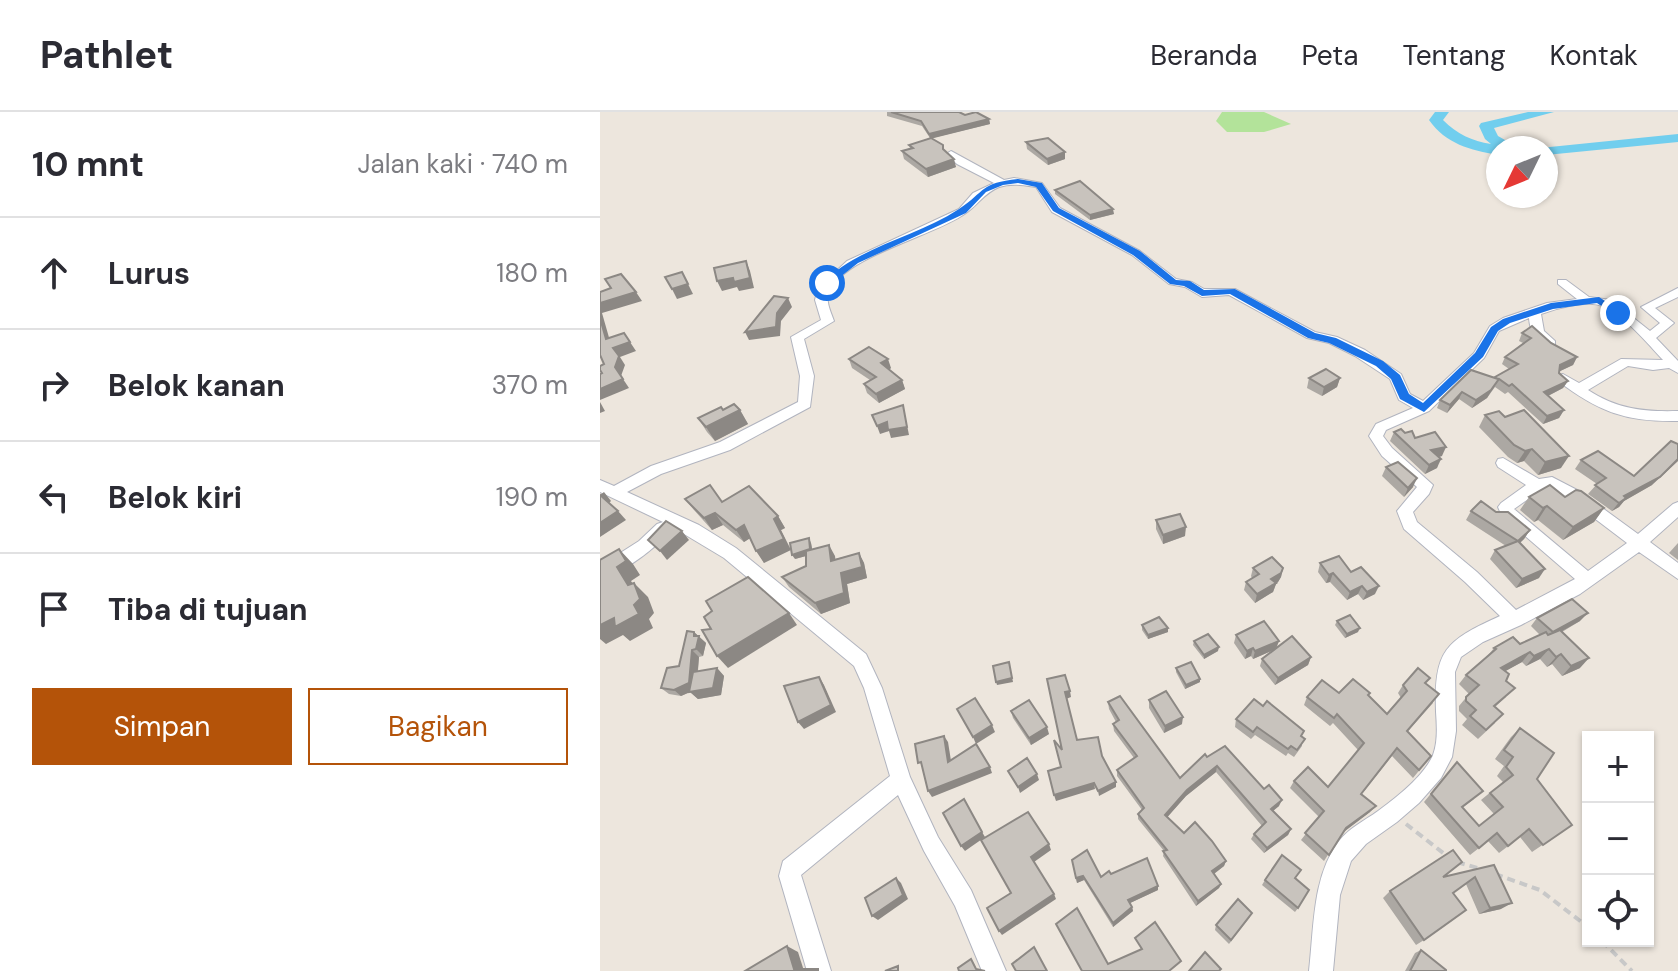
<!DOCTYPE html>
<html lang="id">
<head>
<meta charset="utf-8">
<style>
	body { margin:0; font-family:"DM Sans",sans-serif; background:#f7f7f7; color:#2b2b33 }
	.controls { position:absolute; right:24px; bottom:24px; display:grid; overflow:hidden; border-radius:0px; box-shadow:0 2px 6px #0004 }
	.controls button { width:72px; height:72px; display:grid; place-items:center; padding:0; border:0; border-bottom:2px solid #e1e1e2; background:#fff; color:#2b2b33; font:40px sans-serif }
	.compass { position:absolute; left:886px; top:24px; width:72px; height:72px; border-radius:50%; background:#fff; box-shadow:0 2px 6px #0004; rotate:227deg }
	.stop { position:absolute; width:24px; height:24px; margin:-18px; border:6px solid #1a73e8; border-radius:50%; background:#fff }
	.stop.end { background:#1a73e8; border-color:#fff; box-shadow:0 2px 8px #0008 }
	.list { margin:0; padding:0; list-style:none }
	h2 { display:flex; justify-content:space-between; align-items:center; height:104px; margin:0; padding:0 32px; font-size:34px }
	h2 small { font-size:26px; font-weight:400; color:#7c7c81 }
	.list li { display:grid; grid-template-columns:52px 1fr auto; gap:24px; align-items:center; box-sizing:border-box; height:112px; padding:0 32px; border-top:2px solid #e1e1e2 }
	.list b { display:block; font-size:30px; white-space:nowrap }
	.list em { font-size:26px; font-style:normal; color:#7c7c81 }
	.actions { display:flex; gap:16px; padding:24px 32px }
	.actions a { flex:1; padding:18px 0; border:2px solid #b45309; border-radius:0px; text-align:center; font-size:28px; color:#b45309 }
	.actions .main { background:#b45309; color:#fff }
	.icon { flex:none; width:44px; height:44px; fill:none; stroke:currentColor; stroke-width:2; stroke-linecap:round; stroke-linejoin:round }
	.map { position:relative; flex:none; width:1078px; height:859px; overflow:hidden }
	header { display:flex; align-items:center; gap:48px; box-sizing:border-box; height:112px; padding:0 40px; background:#fff; border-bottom:2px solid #e1e1e2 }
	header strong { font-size:38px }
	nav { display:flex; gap:44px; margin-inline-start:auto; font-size:28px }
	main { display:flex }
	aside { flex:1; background:#fff }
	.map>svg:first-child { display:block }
</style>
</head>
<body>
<header>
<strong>Pathlet</strong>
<nav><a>Beranda</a><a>Peta</a><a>Tentang</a><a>Kontak</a></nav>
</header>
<main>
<aside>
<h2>10 mnt<small>Jalan kaki · 740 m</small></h2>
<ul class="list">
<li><svg class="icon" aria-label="ahead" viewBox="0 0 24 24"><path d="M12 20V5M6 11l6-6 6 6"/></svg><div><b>Lurus</b></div><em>180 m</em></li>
<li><svg class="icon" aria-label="right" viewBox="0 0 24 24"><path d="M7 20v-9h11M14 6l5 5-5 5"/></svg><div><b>Belok kanan</b></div><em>370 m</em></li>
<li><svg class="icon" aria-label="left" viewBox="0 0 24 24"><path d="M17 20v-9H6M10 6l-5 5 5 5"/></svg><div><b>Belok kiri</b></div><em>190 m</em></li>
<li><svg class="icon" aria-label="arrive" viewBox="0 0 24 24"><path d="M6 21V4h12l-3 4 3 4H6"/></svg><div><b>Tiba di tujuan</b></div></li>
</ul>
<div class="actions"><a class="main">Simpan</a><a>Bagikan</a></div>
</aside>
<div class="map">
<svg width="1078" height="859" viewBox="0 0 1078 859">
	<rect width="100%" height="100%" fill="#ede6dd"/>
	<path fill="#b3e39a" d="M622,0H664L691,12L664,20H627L616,9Z"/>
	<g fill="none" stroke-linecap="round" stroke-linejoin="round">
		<g fill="#71ceee" fill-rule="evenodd">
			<path d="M835,0H849L843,8C857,22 872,29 891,32L885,27L879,14L881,11L928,0H954L894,16L898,24L919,36H898V43C870,38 846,32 829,8Z"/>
			<path d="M1078,22V30L946,43V36H940Z"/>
		</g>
		<defs>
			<path id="minor" d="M351,39L404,68L414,66L442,71L460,96L540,139L576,167L592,170L604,177H635L715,220L737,225L765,238L801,262L810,282L823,289L874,241L890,214L903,206L947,191L977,187L958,172V168H966L989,185L1011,188L1050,219L1060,211L1041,195L1078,176V185L1055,196L1074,211L1056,226L1078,249V261L1069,256L1053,258L1028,254L988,278C1017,297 1044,300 1078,299V309C1026,310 999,300 958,269V263L963,262L979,271L1021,247L1063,248C1049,233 1023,202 1003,194C986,188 957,196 941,202L944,219L955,229V235C939,237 930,221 929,206L899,219L884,246L829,299L786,318L783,324L792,336L833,373L829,382L813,400L817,410L877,460L916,498L975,467L902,404L898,395L901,391L926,373L898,355L896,351L898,347L903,346L939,367L952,365L979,379L1038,422L1073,392L1078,390V405L1050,430L1078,451V467L1039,440L980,482L921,513L883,530L861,545L855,560L856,619L852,645L841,666L819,691L797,710L766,732L751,749L740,783L733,859H709C714,817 712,764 739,729C749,716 764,709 778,699C796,686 824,664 833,643C838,630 837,614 836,600C834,538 845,529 900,504L865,470L804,417L797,399L817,375L782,344L769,324L776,312L813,296L799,288L790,267L755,244L729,231L707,226L629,183L602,185L585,175L569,172L532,143L452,100L436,75C423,73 412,71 399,75C384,81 378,93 366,101C335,124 244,144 229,180C225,189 231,200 234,209L204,227L214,264L210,295L130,338L61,362L27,380L99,413L136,436L266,542L282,576L310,665L338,725L371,778L406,859H382L355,794L324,739L298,683L201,763L231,859H207L179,764L183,749L290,664L264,576L254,554L124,446L69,413C70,430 17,463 0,469V454L39,429L57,412L63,410L0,380V368L14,374L51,354L120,330L198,290L200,264L191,225L221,208L215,188L218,176L247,149L359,97L373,81L394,71L357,52L346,42ZM950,377L969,387L1027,431L988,459L914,397L941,378Z"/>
		</defs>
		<use href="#minor" stroke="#b1b4bf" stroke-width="2"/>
		<g stroke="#c8c8c8" stroke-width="4" stroke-dasharray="8 5" stroke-linecap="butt">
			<path d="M806,712L847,744"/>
			<path d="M857,750L881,757"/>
			<path d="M895,762L940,778L988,815"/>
			<path d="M1002,829L1032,859"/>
		</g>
		<use href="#minor" fill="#fff" fill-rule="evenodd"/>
	</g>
	<g fill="#aca8a3">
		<path d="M287,0H359L365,3L389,7L390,12L332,26L344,38L356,55L328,65L304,47L302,39L310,36L309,33L330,26L322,14L287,4Z"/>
		<path d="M426,30L465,47L448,53L427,37Z"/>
		<path d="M455,78L514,102L490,108L455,82Z"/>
		<path d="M922,221L951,231L977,245L973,253L960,259L959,261L968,269L963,276L948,284L964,298L959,306L943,312L908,280L905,282L895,275L887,286L872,296L859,287L847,301L837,296L840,288L894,266L909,257L902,252L905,245L923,231L919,229Z"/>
		<path d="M249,247L291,256L289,258L302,268L305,277L279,291L267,281L264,272L270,268L252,256Z"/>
		<path d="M709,266H740L737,275L722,284L707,276Z"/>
		<path d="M123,298H140L148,312L115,329L107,320L98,306Z"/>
		<path d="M885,303L961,356L938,363L924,349L917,351L908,345L879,315Z"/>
		<path d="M794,320L805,321L815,326L842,344L839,345L837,356L825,362L790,329Z"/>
		<path d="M981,348L1034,364L1052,373L1024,389L1019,395L1012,399L988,382L997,372L975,357Z"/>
		<path d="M786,355L813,375L804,385L782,364Z"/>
		<path d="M929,385H965L1004,396L994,410L963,428L938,408L934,410L920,398Z"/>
		<path d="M85,387L122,390L178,404L185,416L181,418L164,451L150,426L144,430L123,413L112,418L94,398Z"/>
		<path d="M871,399L896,400L930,418L924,427L920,431L939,466L916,476L890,447L895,438L906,434L866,408Z"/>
		<path d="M556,408L585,424L563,432L556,417Z"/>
		<path d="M211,431L212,437L235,444V447L259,441L264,451L267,466L247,472L250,491L221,502L189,475L182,465L206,454V444L195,447Z"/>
		<path d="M1078,431V448L1069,441Z"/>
		<path d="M720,451L751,460L775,482L763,488L758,482L747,488L730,470L726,471L718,460Z"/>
		<path d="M653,456H683L681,465L678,470L676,472L673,480L655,491L644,478L646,470L652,466L651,464Z"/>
		<path d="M937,506L980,509L962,520L980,556L962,564L952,552L947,555L940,547L926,554L922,550L905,559L906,585L895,595V611L878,627L862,613L867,607L859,599V594L869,582L859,572L866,563L886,546L894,536L920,532L940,523L931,514Z"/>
		<path d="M737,509L758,520L745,526L735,513Z"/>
		<path d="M542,513L568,520L548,527L542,518Z"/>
		<path d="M94,520L106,531L103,544L99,545L98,559L117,556L124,564L121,583L98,587L90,580L81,584L69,582L61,576L79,554Z"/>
		<path d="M636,523L677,536L711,545L708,553L675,573L660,554L662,547L673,538L653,547L651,544L645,547L634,531Z"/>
		<path d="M594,529L618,539L604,547L593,533Z"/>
		<path d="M576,556L600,570L585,577L576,560Z"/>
		<path d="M826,572L833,591L807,620L831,644L813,666L792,644L762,682L770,700L742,721L724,749L701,728L719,705L690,676L694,669L728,675L758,638L733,611L730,614L704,593L707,585L739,581L769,584L787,602L801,586L798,581L803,573Z"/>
		<path d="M549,588L582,612L564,621L549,596Z"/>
		<path d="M508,590L580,666L607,645L679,694L673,699L691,717L688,723L664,741L651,727L654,722L662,714L616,660L586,684L567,705L584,721L626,749L624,754L614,762L621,772L619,776L596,794L563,744L564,739L538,707V702L542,698L517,664V658L534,646L514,619L513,612L516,610L509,597Z"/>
		<path d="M411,599L449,622L431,633L413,606Z"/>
		<path d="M636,607L702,625V634L694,645L688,641L686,644L655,623L651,627L635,615Z"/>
		<path d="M920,616L937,667L972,713L932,740L920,725L899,741L888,729L870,743L824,690L857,650L874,687L862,696L879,714L894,702L881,688L903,670L897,664L904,654L895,647L911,625Z"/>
		<path d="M472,748L501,765L511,762L558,774V778L530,791L532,795L533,799L513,815L484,768L477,771Z"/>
		<path d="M894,753L901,797L879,802L866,772L853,781L824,828L816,833L783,786L790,779Z"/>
		<path d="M695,766L698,796L695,800L662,773L665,768Z"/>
		<path d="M650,805L629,832L615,818L616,813Z"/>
		<path d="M821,838L846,859H805L815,841Z"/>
	</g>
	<g fill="#8c8884">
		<path d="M389,7L390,12L330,27L329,22Z"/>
		<path d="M465,40V47L448,53L447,47Z"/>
		<path d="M354,47L356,55L328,65L326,57Z"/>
		<path d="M513,97L514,102L490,108V103Z"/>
		<path d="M146,149L150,159L154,176L139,179L137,175L122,179L117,169Z"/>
		<path d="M88,172L93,182L77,187L72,177Z"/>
		<path d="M36,180L42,189L2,201L12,236L6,227L0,206V191Z"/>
		<path d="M188,186L192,195L181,209L180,224L149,228L145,220L177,201Z"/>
		<path d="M30,230L36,239L20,245L25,253L21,264L15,255L13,236Z"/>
		<path d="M977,245L973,253L956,261L960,253Z"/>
		<path d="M288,247L291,256L284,261L281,251Z"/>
		<path d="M740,266L737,275L722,284L724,275Z"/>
		<path d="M23,267L29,276L0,288V277Z"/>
		<path d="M899,267L887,286L872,296L876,288Z"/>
		<path d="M302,268L305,277L279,291L276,282Z"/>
		<path d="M968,269L963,276L940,288L944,280Z"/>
		<path d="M862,280L859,287L847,301L850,293Z"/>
		<path d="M0,290L5,299L0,301Z"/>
		<path d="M303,293L309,323L291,326L289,319L280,322L277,314Z"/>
		<path d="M140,298L148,312L115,329L106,315Z"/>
		<path d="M964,298L959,306L943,312L947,304Z"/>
		<path d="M846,335L842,344L827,348L831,338Z"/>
		<path d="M932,337L924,349L917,351L925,339Z"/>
		<path d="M969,344L961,356L938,363L945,350Z"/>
		<path d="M841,347L837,356L825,362L829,353Z"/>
		<path d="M1078,347V349L1052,373L1024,389L1019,395L1012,399L1024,384Z"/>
		<path d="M817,366L813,375L804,385L808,376Z"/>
		<path d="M4,380L11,389L8,392L0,383Z"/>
		<path d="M947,394L938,408L934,410L943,396Z"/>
		<path d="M1004,396L994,410L963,428L973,415Z"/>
		<path d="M18,399L26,408L0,425V411Z"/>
		<path d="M115,401L123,413L112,418L104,406Z"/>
		<path d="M178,404L185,416L181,418L191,438L164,451L156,439L174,407Z"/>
		<path d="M144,413L152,425L144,430L136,418Z"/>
		<path d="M586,415L585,424L563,432V423Z"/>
		<path d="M930,418L924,427L912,438L918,429Z"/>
		<path d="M82,419L89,428L67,448L60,439Z"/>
		<path d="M209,426L211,431L213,442L195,447L192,443Z"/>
		<path d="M229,433L235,444L237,459L231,449Z"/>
		<path d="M19,437L33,452L40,463L31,469L37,478L34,471L48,485L54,501L49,507L53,516L30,529L23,523L6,532L0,527V513L34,493L28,473L17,455Z"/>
		<path d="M259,441L264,451L267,466L247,472L250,491L221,502L215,491Z"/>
		<path d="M683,456L681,465L678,470L676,472L673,480L655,491L657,482L671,467Z"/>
		<path d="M945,457L939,466L916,476L922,467Z"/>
		<path d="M733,461L730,470L726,471L729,463Z"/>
		<path d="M762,474L758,482L747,488L750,480Z"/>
		<path d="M779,474L775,482L763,488L767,480Z"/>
		<path d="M189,501L197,513L128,556L117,544Z"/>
		<path d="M988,501L980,509L946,528L953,520Z"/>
		<path d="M568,516V520L548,527V523Z"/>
		<path d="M760,516L758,520L745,526L747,522Z"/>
		<path d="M94,520L106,531L103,544L96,537Z"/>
		<path d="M679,529L676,537L653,547L655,539Z"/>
		<path d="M619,535L618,539L604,547V543Z"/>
		<path d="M653,536L651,544L645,547L647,539Z"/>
		<path d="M949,537L940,547L926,554L934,544Z"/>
		<path d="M92,538L99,545L96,577L117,556L124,564L121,583L98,587L90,580L81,584L74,578Z"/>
		<path d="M930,540L922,550L893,566L901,556Z"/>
		<path d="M961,542L952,552L947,555L956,545Z"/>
		<path d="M711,545L708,553L675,573L678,566Z"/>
		<path d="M989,546L980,556L962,564L971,554Z"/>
		<path d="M409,550L413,570L397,573L396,570Z"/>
		<path d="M219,565L224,573L236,600L204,617L198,610Z"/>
		<path d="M600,567V570L585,577L586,573Z"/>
		<path d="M470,579L471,585L466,587L465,580Z"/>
		<path d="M583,605L582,612L564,621L565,614Z"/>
		<path d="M392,613L395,620L376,632L373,625Z"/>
		<path d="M447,615L449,622L431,633L429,626Z"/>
		<path d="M344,624L348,630L352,655L348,650Z"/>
		<path d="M617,654L616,660L586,684L564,709L565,703L587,678Z"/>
		<path d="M390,655L392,661L332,685L328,679Z"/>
		<path d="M437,662L439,668L420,681L418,675Z"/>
		<path d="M516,670V675L499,684L498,679Z"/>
		<path d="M494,671L495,677L456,689L454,683Z"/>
		<path d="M682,688L679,694L669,702L671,697Z"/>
		<path d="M776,694L770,700L741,722L746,716Z"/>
		<path d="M691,717L688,723L664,741L667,736Z"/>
		<path d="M382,720L385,725L365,739L361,734Z"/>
		<path d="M449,732L451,738L434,750L431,745Z"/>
		<path d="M626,749L624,754L611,764L612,759Z"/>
		<path d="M483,764L484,768L477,771L476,766Z"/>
		<path d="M296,766L301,771L308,787L278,808L272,804Z"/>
		<path d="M621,772L619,776L596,794L598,789Z"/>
		<path d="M558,774V778L528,792V788Z"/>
		<path d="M454,782L456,787L402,823L399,819Z"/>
		<path d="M912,791L901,797L879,802L890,796Z"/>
		<path d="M532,795L533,799L513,815V811Z"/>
		<path d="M187,834L198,840L204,859L194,857Z"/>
	</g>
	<g fill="#c8c3bd" stroke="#8c8884" stroke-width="2">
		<path d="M291,0H359L365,3L376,0L389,7L329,22L321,9Z"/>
		<path d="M331,26L343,33V37L354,47L326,57L302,39L313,36L309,33Z"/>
		<path d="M448,26L465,40L447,47L426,30Z"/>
		<path d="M480,69L513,97L490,103L455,78Z"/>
		<path d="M146,149L150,166L134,170L133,166L117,169L114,156Z"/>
		<path d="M82,160L88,172L72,177L65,165Z"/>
		<path d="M21,162L36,180L0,191V180L11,176L5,167Z"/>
		<path d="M174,184L188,186L177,201L176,215L145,220Z"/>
		<path d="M0,206L6,227L24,221L30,230L13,236L19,244L15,255L23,267L0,277V262L2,261L0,258V254L4,252L0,243Z"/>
		<path d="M932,214L951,231L977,245L960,253L959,261L968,269L944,280L964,298L947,304L912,272L909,274L899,267L891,278L876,288L862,280L850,293L840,288L871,258L898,267L895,265L918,252L905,245L931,226L922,221Z"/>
		<path d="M269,235L288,247L281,251L302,268L276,282L264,272L276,265L249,247Z"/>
		<path d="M726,257L740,266L724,275L709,266Z"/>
		<path d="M134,292L140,298L106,315L98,306L121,295L123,298Z"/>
		<path d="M303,293L307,315L288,318L287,310L277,314L272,303Z"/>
		<path d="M924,298L969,344L945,350L932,337L925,339L914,333L885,303L899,299L905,305Z"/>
		<path d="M801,317L805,321L812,319L815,326L835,320L846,335L831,338L841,347L829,353L794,320Z"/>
		<path d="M1071,329L1078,332V347L1060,365L1024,384L1026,386L1019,391L995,373L1006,366L981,348L998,339L1034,364Z"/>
		<path d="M798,350L817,366L808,376L786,355Z"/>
		<path d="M110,373L122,390L149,374L178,404L174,407L184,427L156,439L144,413L136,418L115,401L104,406L85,387Z"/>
		<path d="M950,373L965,385L976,378L981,379L1004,396L973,415L947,394L943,396L929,385Z"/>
		<path d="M0,383L18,399L0,411Z"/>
		<path d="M881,389L896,400H908L930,418L918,429L871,399Z"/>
		<path d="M580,402L586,415L563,423L556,408Z"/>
		<path d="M66,409L82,419L60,439L48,428Z"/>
		<path d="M209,426L210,437L192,443L190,431Z"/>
		<path d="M918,429L945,457L922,467L895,438Z"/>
		<path d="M229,433L231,449L259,441L262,455L241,461L244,481L215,491L182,465L206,454V439Z"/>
		<path d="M19,437L26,449L17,455L28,473L34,471L40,487L34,493L39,502L15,515L14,506L0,513V448Z"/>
		<path d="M739,444L751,460L761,455L779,474L767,480L762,474L750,480L733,461L729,463L720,451Z"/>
		<path d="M672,445L683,456L681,461L671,467L676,471L657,482L646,470L659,462L653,456Z"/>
		<path d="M148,465L189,501L117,544L102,518L111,517L104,505L112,499L106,489Z"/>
		<path d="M972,487L988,501L953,520L937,506Z"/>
		<path d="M750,503L760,516L747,522L737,509Z"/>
		<path d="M559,505L568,516L548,523L542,513Z"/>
		<path d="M664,509L679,529L655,539L653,536L647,539L636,523Z"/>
		<path d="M960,518L989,546L971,554L961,542L956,545L949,537L934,544L930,540L901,556L909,562L906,569L915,576L894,594L903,602L886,618L870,604L876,598L866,589V585L879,573L866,563L896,537L894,536L913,525L920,532L946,520L948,523Z"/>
		<path d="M87,519L94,520V524H99L96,537L92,538L89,571L74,578L61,576L67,556L79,554Z"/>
		<path d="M608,522L619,535L604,543L594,529Z"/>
		<path d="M692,524L711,545L678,566L662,547Z"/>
		<path d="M409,550L412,566L396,570L393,554Z"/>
		<path d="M591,550L600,567L586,573L576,556Z"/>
		<path d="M117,556L113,576L89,580L93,560Z"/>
		<path d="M818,556L830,566L825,571L839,582L807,619L831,644L819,658L797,636L761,682L776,694L746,716L729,743L705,721L724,699L694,669L708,655L728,675L764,631L737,602L734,606L707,585L722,568L739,581L753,567L770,581L768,583L787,602L807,579L803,573Z"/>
		<path d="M465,563L470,579L465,580L477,628L498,625L502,644L516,670L498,679L494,671L454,683L448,659L461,655L454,628L462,638L447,567Z"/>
		<path d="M219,565L231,593L198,610L184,574Z"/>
		<path d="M566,579L583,605L565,614L549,588Z"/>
		<path d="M520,584L580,666L605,642L607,645L625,634L664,677L669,673L682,688L671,697L691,717L667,736L654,722L666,710L617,654L587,678L565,703L584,721L595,710L612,729L626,749L612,759L621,772L598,789L563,739L567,738L538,702L544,696L517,658L537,644L513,612L519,608L508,590Z"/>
		<path d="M375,586L392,613L373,625L357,597Z"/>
		<path d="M654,587L663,594L667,589L704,619L701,624L705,627L697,638L691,634L688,637L657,615L653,620L636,607Z"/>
		<path d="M429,588L447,615L429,626L411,599Z"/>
		<path d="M920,616L954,641L937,667L972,713L943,733L929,717L908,734L897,721L879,736L831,682L857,650L883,679L862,695L879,714L903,695L890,681L913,663L906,655L913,645L904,638Z"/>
		<path d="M344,624L348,650L376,632L390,655L328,679L321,650L318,651L315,632Z"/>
		<path d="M427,646L437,662L418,675L408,659Z"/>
		<path d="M364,687L382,720L361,734L343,701Z"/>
		<path d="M428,700L449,732L431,745L454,782L399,819L387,796L411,781L381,728Z"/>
		<path d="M487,738L501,765L509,759L511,762L547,746L558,774L528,788L532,795L513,811L483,764L476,766L472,748Z"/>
		<path d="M853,738L862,750L843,765L894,753L912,791L890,796L875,765L853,781L866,798L824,828L790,779Z"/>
		<path d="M682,743L701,758L695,766L709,778L698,796L665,768Z"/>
		<path d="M296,766L303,783L272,804L265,786Z"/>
		<path d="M638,787L652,801L631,828L616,813Z"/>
		<path d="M477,796L508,852L542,837L535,826L555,810L581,849L569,859H482L456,812Z"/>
		<path d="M187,834L194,857H218V859H145Z"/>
		<path d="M434,835L447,859H416L412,852Z"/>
		<path d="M821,838L846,858V859H810Z"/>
		<path d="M605,840L621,857L619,859H589Z"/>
		<path d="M371,847L376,857L385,859H359L358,856Z"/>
		<path d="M298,854V859H285Z"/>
	</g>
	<path fill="#1a73e8" d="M418,67L442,71L459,96L540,139L576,168L590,169L604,178L635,177L715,221L736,226L783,249L800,263L809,282L823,291L875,241L891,215L903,207L951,191L999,185L1023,201L1015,203L997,191L953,197L910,211L898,219L883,245L824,300L800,287L791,267L776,254L729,231L708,226L630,182L602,184L584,174L570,172L533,143L453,99L436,75L418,71L403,73L386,80L366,101L258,151L230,173L222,171C261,133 315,126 359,97C386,79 380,71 418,67Z"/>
</svg>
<div class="controls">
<button>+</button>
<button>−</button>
<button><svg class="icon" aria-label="locate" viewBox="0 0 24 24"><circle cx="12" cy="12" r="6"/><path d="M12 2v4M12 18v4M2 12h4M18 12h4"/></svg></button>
</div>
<svg class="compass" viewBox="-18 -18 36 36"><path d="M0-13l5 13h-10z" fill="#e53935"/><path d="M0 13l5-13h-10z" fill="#7c7c81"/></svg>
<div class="stop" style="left:227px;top:171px"></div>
<div class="stop end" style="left:1018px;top:201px"></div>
</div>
</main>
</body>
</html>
